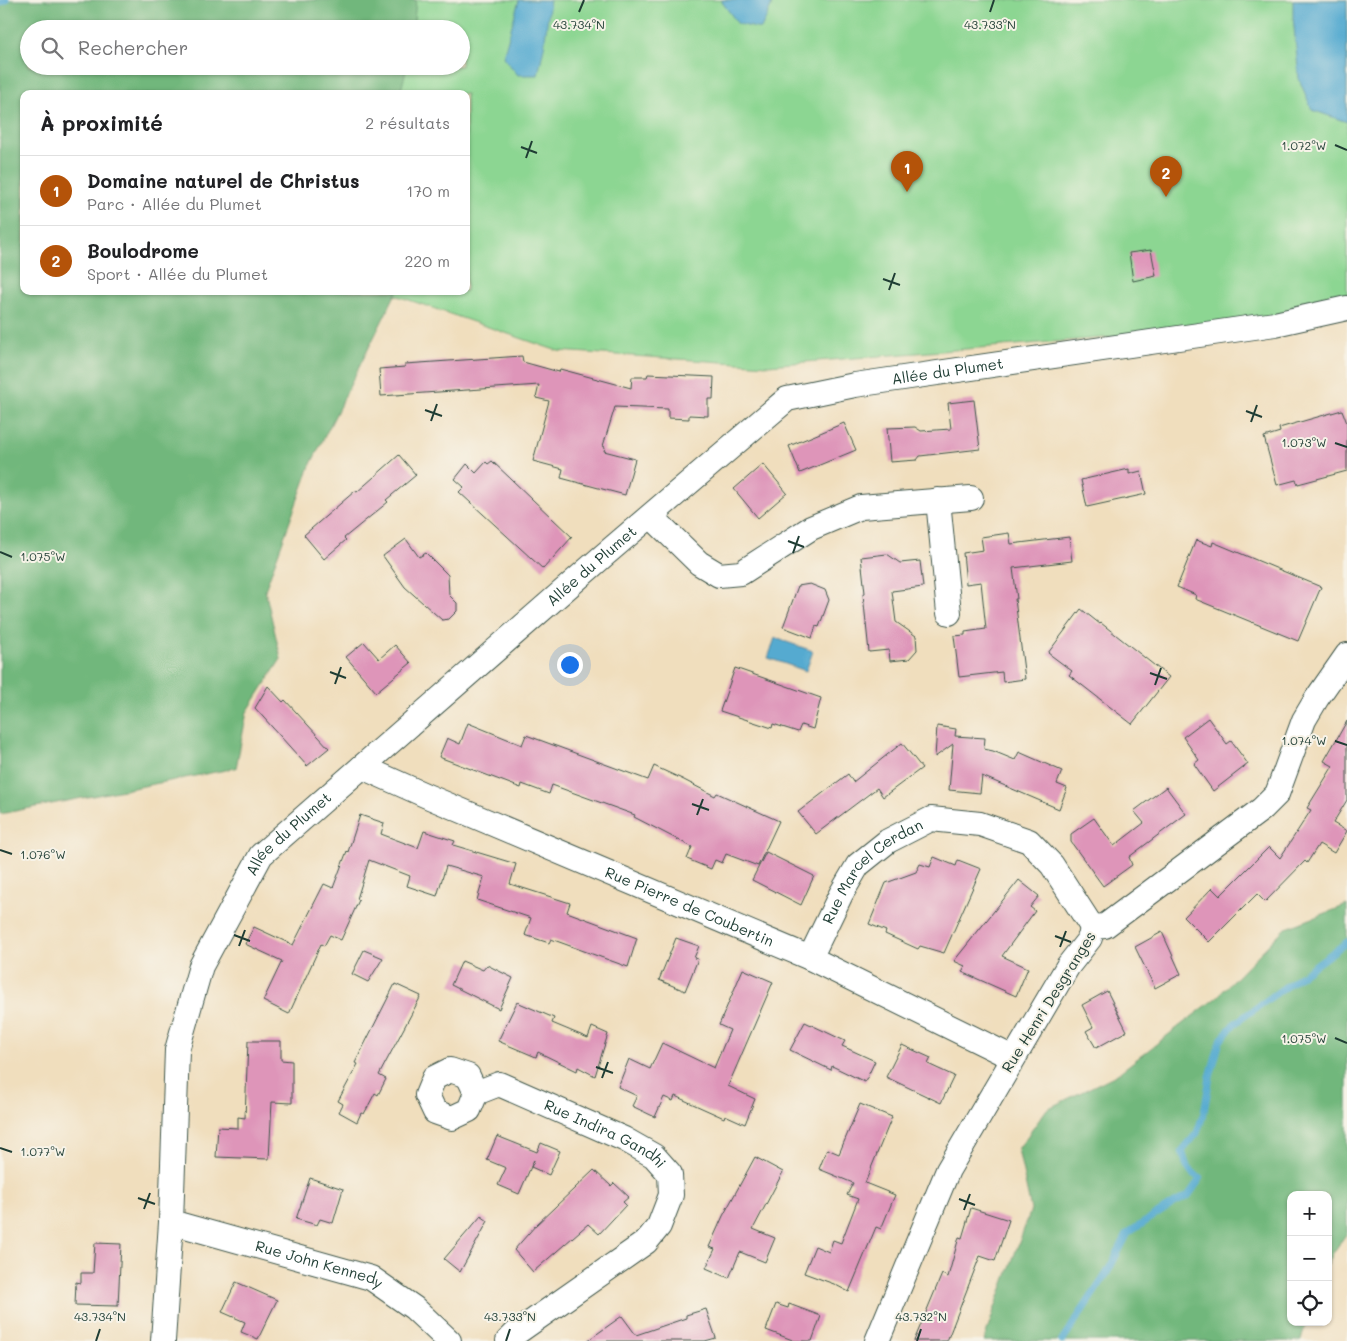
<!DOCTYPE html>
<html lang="fr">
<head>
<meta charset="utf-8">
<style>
	body { margin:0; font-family:Mali,sans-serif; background:#f2f2f2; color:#202124 }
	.controls { position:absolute; right:15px; bottom:15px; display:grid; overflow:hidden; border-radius:10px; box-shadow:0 1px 4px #0004 }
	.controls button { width:45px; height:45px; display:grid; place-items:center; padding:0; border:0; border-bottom:1px solid #e0e0e0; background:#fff; color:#202124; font:25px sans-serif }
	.you { position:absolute; left:569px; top:664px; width:18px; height:18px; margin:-12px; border:4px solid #fff; border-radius:50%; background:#1a73e8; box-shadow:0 0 0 8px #1a73e833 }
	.badge { display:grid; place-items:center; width:32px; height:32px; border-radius:50%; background:#b45309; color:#fff; font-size:16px; font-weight:700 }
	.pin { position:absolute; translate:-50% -41px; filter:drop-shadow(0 1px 2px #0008) }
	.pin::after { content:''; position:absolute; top:26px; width:18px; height:15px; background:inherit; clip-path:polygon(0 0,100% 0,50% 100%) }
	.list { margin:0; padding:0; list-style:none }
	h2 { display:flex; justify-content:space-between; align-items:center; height:65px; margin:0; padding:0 20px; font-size:21px }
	h2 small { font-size:16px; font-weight:400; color:#757577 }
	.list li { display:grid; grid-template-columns:32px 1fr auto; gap:15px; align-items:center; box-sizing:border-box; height:70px; padding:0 20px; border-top:1px solid #e0e0e0 }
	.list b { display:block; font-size:19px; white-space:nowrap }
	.list p { margin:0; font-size:16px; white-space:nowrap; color:#757577 }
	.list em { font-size:16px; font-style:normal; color:#757577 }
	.icon { flex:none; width:28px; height:28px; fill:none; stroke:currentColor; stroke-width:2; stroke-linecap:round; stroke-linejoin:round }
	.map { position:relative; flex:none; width:1347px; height:1341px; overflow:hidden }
	.search { position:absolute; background:#fff; box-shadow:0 1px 4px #0004; left:20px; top:20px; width:450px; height:55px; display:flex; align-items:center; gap:12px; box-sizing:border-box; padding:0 18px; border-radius:28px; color:#757577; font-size:19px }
	.panel { position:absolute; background:#fff; box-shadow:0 1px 4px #0004; left:20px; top:90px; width:450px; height:205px; border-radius:10px }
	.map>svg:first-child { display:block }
</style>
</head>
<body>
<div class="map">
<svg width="1347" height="1341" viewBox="0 0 1347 1341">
	<rect width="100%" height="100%" fill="#f7f3e8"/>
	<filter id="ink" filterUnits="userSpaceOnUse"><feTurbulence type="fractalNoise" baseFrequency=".02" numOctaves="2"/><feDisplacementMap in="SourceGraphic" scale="10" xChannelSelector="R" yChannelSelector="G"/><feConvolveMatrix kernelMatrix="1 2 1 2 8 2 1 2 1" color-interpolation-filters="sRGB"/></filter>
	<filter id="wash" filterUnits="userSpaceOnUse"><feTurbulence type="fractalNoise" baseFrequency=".0096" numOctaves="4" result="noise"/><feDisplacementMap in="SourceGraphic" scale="20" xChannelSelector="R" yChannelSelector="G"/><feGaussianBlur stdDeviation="1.12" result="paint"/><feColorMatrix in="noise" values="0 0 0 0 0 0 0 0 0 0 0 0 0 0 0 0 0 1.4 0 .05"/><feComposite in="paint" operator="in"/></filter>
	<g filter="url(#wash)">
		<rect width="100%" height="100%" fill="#f0debd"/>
		<path fill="#8cd692" stroke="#568a63" d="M376,0H1347V304L1275,324L768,365L558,351L383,291H466V94H347L355,66H461V29H367Z"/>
		<g fill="#71b77c" stroke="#487a58">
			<path d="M0,0H416L413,29H29V66H407L400,94H24V291H397L310,466L265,590L281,659L247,712L236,768L0,814Z"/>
			<path d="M1347,905V1233L1333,1253L1328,1265V1195H1291V1322H1306L1301,1341H984L993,1313L1031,1210L1018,1149L1047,1109L1116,1075L1216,998L1284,929Z"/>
		</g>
		<g fill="#54aad0" stroke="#3a7482">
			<path d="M519,0H550L544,47L538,75H518L503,57Z"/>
			<path d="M722,0H772L771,7L761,29L738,24L722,2Z"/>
			<path d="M1293,0H1347V122L1312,110L1299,79L1293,17Z"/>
			<path d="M775,638L813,651L806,671L768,658Z"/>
		</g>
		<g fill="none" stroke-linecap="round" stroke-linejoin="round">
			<g stroke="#54aad0" stroke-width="7">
				<path d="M0,3L6,0"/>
				<path d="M1062,1341L1107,1273L1128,1233L1171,1205L1188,1196L1200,1179L1187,1167L1182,1151L1197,1133L1204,1112L1210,1077L1220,1041L1234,1024L1347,942"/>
			</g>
		</g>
		<g id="blocks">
			<g fill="#de95b9">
				<path d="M1151,250L1156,276L1133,281L1129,253Z"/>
				<path d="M522,356L523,362L559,372L560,369L631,388L632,377H647L648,374L714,377L713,399H708V416L689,415V419L668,418V409L615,407L603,446L605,447L604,451L635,459L625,495L561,478L563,469L533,461L549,401L536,398L539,385L381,396L379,369L405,367V364Z"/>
				<path d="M974,400L980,449L920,456L917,460L890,462L887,428L915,427L921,431L951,429L948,403Z"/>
				<path d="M1342,410L1347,423V471L1298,484L1296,480L1277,485L1264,437L1280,432L1279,428Z"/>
				<path d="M844,423L856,450L800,473L789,446Z"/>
				<path d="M399,455L416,475L386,500L388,502L344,538L346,540L324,559L304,535L355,491L357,492Z"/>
				<path d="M492,461L572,537L543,569L459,492L464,487L455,479L467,464L476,473L486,462L488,464Z"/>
				<path d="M763,464L787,493L758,518L734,489Z"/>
				<path d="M1129,469V474L1141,471L1146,494L1087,507L1081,480Z"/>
				<path d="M1009,533L1011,544L1069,537L1072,561L1013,568L1017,599H1015L1025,679L1003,682L1002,672L959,677L954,636L965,635V632L986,629L981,582L966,584L963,553L983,550L981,537Z"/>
				<path d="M406,539L419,557L426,553L448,575L449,595L457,603V611L449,619L442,620L405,587L383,556Z"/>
				<path d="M1196,540L1212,546L1213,542L1321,587L1298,641L1195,599L1196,595L1177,587Z"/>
				<path d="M887,554L900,563L920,561L923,587L892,591L896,622L916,636L917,650L909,659L890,661L889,650L869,652L863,594L865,593L861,557Z"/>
				<path d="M810,584L825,590L829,600L819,627L816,626L812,638L783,627L798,586Z"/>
				<path d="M1081,609L1100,624L1101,623L1169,677L1132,724L1069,675L1072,671L1048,653Z"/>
				<path d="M364,642L379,659L395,645L411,663L376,692L346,657Z"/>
				<path d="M735,668L821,698L813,729L801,725L798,732L773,724L772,728L720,711Z"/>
				<path d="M268,686L283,702L285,700L329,748L307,766L255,708Z"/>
				<path d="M1208,718L1227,744L1231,741L1248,764L1213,791L1194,764L1199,760L1183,737Z"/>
				<path d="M1347,721V800L1333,823L1347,831L1334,853L1319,844L1307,863L1305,861L1265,902L1257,894L1209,942L1184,917L1212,888L1220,896L1269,847L1280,858L1311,810L1307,808L1333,766L1324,761Z"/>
				<path d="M468,723L522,745L526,735L648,780L654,766L682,779L715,796L717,793L779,821L758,866L726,854L722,863L715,860L711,869L687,859L692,847L634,817L635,815L552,785L549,794L522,784L521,788L439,757L447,738L460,744Z"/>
				<path d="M937,726L956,729L955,736L985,738L984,749L993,751L1015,760L1019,752L1062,771L1057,784L1067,788L1059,809L982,776L980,793L949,790L953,744L935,757Z"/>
				<path d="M902,743L922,768L883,797L877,788L816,834L798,812L848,774L853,782Z"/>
				<path d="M1166,787L1186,814L1129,857L1132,865L1103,886L1071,842V834L1094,818L1114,846L1144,823L1134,811Z"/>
				<path d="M360,815L384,823L381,834L418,848L424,831L455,841L453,845L516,864L510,884L570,903L567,912L637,938L628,967L551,939L549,943L525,935L531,918L477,900L484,877L446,866L437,896L407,886L410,876L369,860L357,899L359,900L341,940L330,935L324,946L321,944L289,1014L263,1001L282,961L245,944L254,927L293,945L324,884L333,888L347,851L348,852Z"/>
				<path d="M766,852L814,876L801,905L752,880Z"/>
				<path d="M934,857L956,866L958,860L981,869L944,953L920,946L918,949L885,934L886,931L869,924L886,883L916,872L920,864L930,867Z"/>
				<path d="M1019,880L1039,896L1030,907L1035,911L1002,956L1028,968L1016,996L962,972L965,966L954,961Z"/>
				<path d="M1162,932L1181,974L1155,988L1135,947Z"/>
				<path d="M676,938L699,946L694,958L698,959L685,991L659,980Z"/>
				<path d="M364,950L383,958L368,982L352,974Z"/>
				<path d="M462,961L483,970L487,965L513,978L499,1009L451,985Z"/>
				<path d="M743,969L773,982L728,1086L755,1099L745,1124L725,1115L724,1118L675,1096L673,1101L664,1097L655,1117L632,1106L637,1096L618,1087L629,1059L650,1069L662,1043L714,1068L730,1030L719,1025Z"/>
				<path d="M395,984L421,996L379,1075L386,1079L378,1095L375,1093L364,1114L361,1113L357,1122L339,1112L343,1104L338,1101L358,1064L355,1063Z"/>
				<path d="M1107,991L1127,1031L1096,1048L1086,1031L1093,1027L1082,1005Z"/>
				<path d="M517,1002L554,1018L552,1023L588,1038L592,1027L608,1034L595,1076L578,1067L577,1071L538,1052L536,1057L498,1041Z"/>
				<path d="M805,1022L845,1041L842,1046L875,1061L865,1082L832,1066L831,1070L790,1050Z"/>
				<path d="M248,1041H281V1060L292,1061V1103L272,1102L269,1159L216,1157L218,1127L238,1128V1117L245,1118Z"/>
				<path d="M902,1045L931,1058L928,1064L954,1076L941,1103L886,1077Z"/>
				<path d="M860,1104L892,1117L865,1183L895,1195L881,1229L876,1227L849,1292L834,1284L804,1273L815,1246L829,1252L833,1240L841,1243L858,1199L847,1195L853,1183L819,1169L827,1149L839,1154Z"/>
				<path d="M497,1136L537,1152L541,1143L560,1151L549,1175L531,1167L534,1160L519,1194L498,1185L506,1168L487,1160Z"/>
				<path d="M755,1157L783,1172L753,1229L775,1238L765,1262L740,1252L729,1278L706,1268L715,1249L709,1247L723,1216Z"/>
				<path d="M594,1170L611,1186L614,1183L629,1197L623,1202L626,1205L599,1234L588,1224L533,1272L514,1250L536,1225Z"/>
				<path d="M310,1178L343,1189L333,1223L320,1219L317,1225L296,1219Z"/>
				<path d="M971,1208L1009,1220L995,1261L980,1256L947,1341H914L942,1274L948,1277L959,1237L962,1238Z"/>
				<path d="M481,1216L488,1221L460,1272L444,1259Z"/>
				<path d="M95,1243L121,1244L118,1306L75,1305L76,1282L81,1283V1273H93Z"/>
				<path d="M236,1282L277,1300L258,1339L241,1332L245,1322L222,1312Z"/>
				<path d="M776,1304L788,1308L789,1304L821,1316L812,1341H795L766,1330Z"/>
				<path d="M706,1309L716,1338L705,1341H587L622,1316L636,1335L686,1318V1315Z"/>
			</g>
		</g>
	</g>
	<g filter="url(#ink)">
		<use href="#blocks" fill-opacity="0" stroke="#3e5549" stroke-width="1"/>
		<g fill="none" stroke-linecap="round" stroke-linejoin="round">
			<defs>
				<g id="minor">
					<path d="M938,500L949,613"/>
					<path d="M651,516L699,563L719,575L741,573L811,528L861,507L971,498"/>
					<path id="s1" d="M362,767L427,796L810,958L1013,1058"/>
					<path id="s2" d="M810,958L841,894L858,865L888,841L931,819L980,824L1029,841L1052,865L1092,927"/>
					<path id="s3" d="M476,1093L468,1076L450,1070L434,1078L427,1095L435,1112L452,1118L469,1110L476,1093L499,1084L624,1139L654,1156L670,1174L671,1195L659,1226L646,1242L516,1333L508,1341"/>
					<path id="s4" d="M171,1222L371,1278L414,1308L449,1341"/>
					<path id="s5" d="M163,1341L171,1222L177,1050L201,966L261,855L602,557L787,399L855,385L1275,324L1347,308"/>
					<path d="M877,1341L948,1170L1068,966L1090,938L1092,927L1105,926L1262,809L1277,794L1304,720L1317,698L1347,655"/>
				</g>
			</defs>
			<use href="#minor" stroke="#3e5549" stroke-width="26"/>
			<use href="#minor" stroke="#fff" stroke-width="24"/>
		</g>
	</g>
	<path fill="none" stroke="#1f3d34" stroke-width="2" d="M579,12L584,0M990,12L994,0M1335,145L1347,150M521,147L537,153M526,158L532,141M883,279L900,285M889,290L895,273M425,410L442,416M1246,411L1262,417M431,421L437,404M1251,422L1257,405M1335,443L1347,447M788,541L804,547M0,552L12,557M793,553L799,536M330,672L346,678M1150,673L1167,679M335,684L341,667M1155,685L1161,668M1335,741L1347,745M692,804L709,810M697,815L703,799M0,850L12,854M234,935L250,941M1055,936L1071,942M239,946L245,930M1060,947L1066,931M1335,1038L1347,1043M596,1067L613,1073M602,1078L608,1062M0,1148L12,1152M138,1198L155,1204M959,1199L975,1205M144,1209L150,1193M964,1210L970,1194M96,1341L100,1329M506,1341L510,1329M917,1341L921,1329"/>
	<g text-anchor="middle" stroke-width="4" stroke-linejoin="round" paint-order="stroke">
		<g font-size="15" fill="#1f3d34" stroke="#f7f3e8">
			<text dy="5" stroke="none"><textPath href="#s5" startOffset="1364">Allée du Plumet</textPath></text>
			<text dy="5" stroke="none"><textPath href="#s5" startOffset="944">Allée du Plumet</textPath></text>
			<text dy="5" stroke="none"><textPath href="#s5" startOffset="539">Allée du Plumet</textPath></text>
			<text dy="5" stroke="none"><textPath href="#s2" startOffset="110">Rue Marcel Cerdan</textPath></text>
			<text dy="5" stroke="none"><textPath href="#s1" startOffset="356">Rue Pierre de Coubertin</textPath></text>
			<text transform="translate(1049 1002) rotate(-58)" y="5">Rue Henri Desgranges</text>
			<text dy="5" stroke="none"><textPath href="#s3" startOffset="290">Rue Indira Gandhi</textPath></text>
			<text dy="5" stroke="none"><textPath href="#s4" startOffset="154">Rue John Kennedy</textPath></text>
		</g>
	</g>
	<g font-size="12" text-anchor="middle" fill="#1f3d34" stroke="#f7f3e8" stroke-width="4" stroke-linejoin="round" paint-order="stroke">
		<text x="579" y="29">43.734°N</text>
		<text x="990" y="29">43.733°N</text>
		<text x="1304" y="150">1.072°W</text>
		<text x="1304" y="447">1.073°W</text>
		<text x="43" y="561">1.075°W</text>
		<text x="1304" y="745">1.074°W</text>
		<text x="43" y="859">1.076°W</text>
		<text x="1304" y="1043">1.075°W</text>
		<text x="43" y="1156">1.077°W</text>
		<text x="100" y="1321">43.734°N</text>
		<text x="510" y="1321">43.733°N</text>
		<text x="921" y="1321">43.732°N</text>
	</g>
</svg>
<div class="controls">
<button>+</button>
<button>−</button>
<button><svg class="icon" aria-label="locate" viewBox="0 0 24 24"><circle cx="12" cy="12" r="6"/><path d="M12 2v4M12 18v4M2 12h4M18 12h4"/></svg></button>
</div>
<div class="you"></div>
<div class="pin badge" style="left:907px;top:192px">1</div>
<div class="pin badge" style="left:1166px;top:197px">2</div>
<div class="search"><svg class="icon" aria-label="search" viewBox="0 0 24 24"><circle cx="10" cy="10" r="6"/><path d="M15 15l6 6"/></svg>Rechercher</div>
<section class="panel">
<h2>À proximité<small>2 résultats</small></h2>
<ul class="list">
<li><span class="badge">1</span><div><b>Domaine naturel de Christus</b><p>Parc · Allée du Plumet</p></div><em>170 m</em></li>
<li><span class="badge">2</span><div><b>Boulodrome</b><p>Sport · Allée du Plumet</p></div><em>220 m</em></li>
</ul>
</section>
</div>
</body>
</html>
